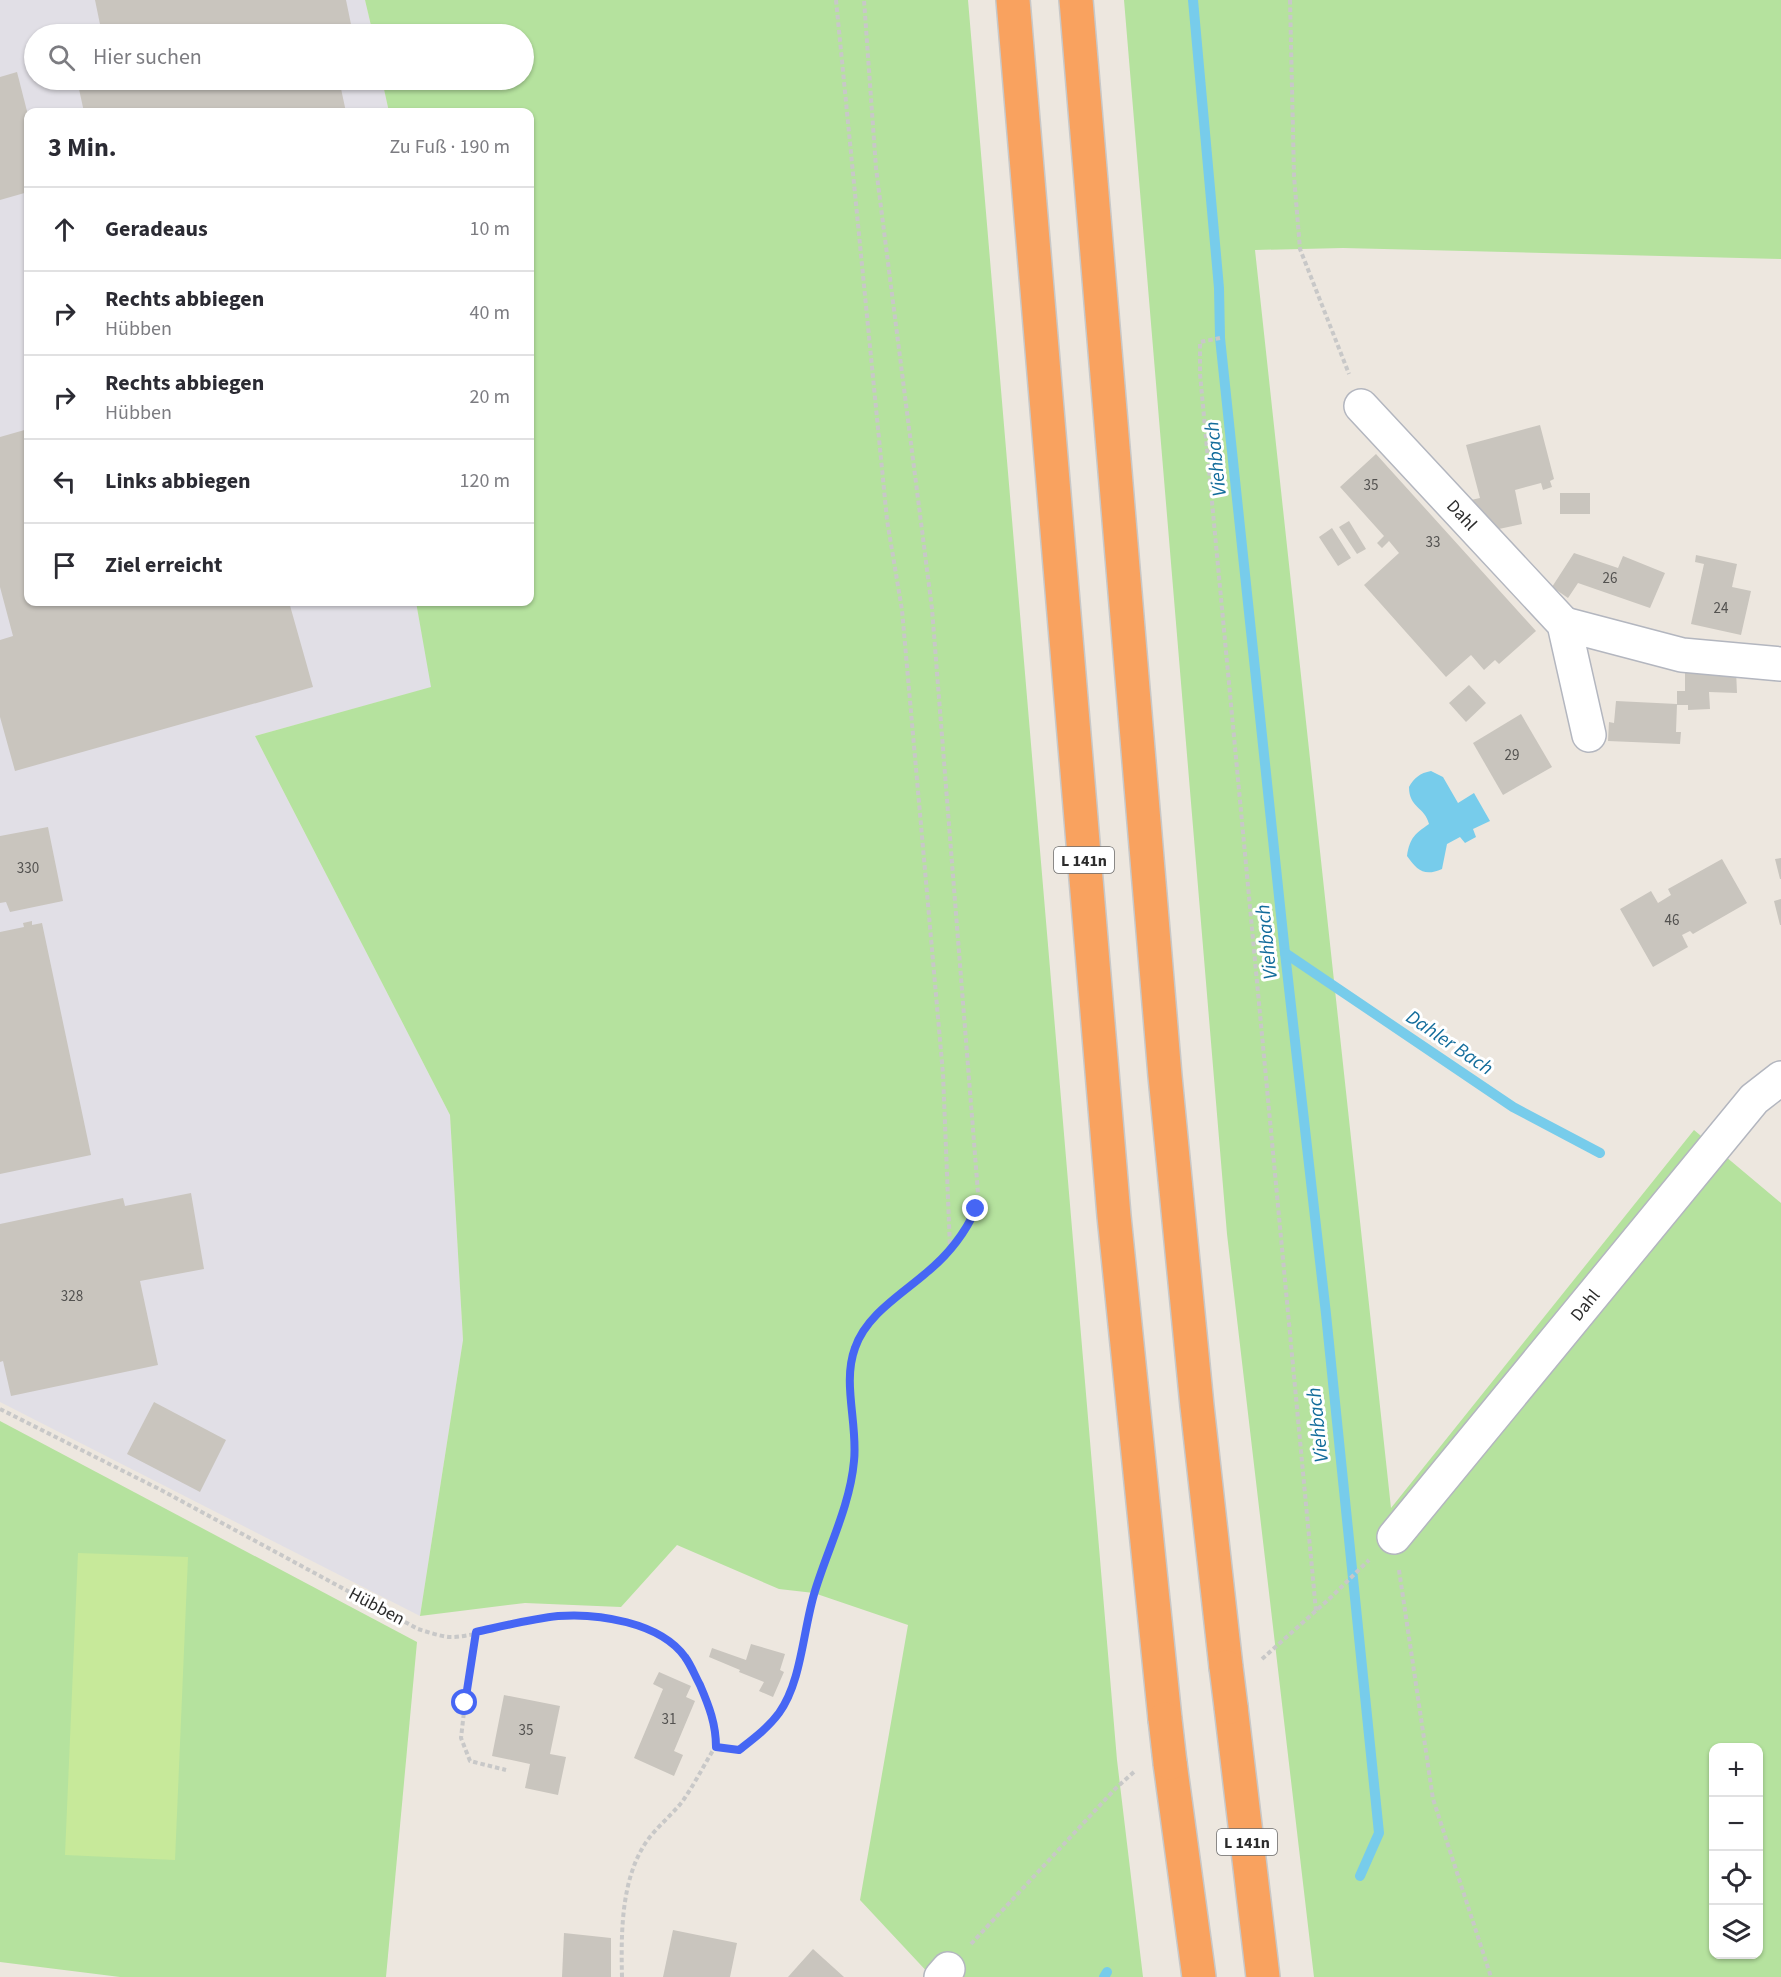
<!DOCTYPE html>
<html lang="de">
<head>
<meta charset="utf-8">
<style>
	body { margin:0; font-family:"Source Sans 3",sans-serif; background:#f7f7f7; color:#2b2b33 }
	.controls { position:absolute; right:18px; bottom:18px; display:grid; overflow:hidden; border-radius:12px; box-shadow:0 2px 4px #0004 }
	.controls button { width:54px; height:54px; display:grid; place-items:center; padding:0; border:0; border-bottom:2px solid #e1e1e2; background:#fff; color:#2b2b33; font:30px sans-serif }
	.stop { position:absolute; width:18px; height:18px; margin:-14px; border:4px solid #4666f4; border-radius:50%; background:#fff }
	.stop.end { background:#4666f4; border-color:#fff; box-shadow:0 2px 6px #0008 }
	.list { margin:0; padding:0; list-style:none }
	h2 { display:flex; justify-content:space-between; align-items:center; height:78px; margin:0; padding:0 24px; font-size:26px }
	h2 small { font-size:20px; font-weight:400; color:#7c7c81 }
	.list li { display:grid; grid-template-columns:39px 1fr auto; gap:18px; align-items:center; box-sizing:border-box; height:84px; padding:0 24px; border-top:2px solid #e1e1e2 }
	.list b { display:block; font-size:22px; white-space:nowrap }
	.list p { margin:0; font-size:20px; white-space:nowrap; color:#7c7c81 }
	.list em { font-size:20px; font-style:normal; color:#7c7c81 }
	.icon { flex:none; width:33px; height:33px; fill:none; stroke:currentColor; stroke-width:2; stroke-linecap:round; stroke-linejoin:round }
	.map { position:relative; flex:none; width:1781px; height:1977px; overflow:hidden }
	.search { position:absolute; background:#fff; box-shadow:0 2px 4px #0004; left:24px; top:24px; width:510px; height:66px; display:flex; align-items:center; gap:15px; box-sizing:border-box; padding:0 21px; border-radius:33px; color:#7c7c81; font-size:22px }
	.panel { position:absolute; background:#fff; box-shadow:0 2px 4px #0004; left:24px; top:108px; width:510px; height:498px; border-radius:12px }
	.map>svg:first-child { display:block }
</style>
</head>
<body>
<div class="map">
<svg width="1781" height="1977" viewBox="0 0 1781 1977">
	<rect width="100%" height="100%" fill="#ede7df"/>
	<path fill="#e1dfe6" d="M0,0H365L373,34H34V80H382L389,112H28V602H416L432,687L255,736L450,1115L463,1340L420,1616L0,1402Z"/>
	<g fill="#b5e29e" fill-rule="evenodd">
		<path d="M365,0H968L1117,1760L1143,1977H932L860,1900L908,1625L814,1593L779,1589L677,1545L621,1607L525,1603L420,1616L463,1340L450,1115L255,736L431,687L416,602H530V112H389L382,80H524V34H373Z"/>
		<path d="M1124,0H1781V259L1343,248L1255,250L1391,1508L1694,1130L1781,1203V1977H1314L1227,1234ZM1714,1748H1758V1954H1714Z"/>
		<path d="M0,1421L417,1642L386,1977H120L0,1962Z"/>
	</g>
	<path fill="#c7e99a" d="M78,1553L188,1557L175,1860L65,1855Z"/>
	<path fill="#77cceb" d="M1431,771L1443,777L1458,803L1474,793L1490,821L1473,829L1476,837L1465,843L1460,837L1447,844L1442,869C1424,877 1417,870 1407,856C1410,837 1415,834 1429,824C1425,807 1409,808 1409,787C1414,778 1420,773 1431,771Z"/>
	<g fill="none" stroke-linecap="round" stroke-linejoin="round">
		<g stroke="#77cceb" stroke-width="10">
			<path d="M1193,0L1219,288L1220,338L1285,953L1326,1314L1379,1833L1360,1876"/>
			<path d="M1285,953L1513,1107L1600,1153"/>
			<path d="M1104,1977L1107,1972"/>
		</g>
	</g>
	<g fill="#c9c5be">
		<path d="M95,0H346L353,34H102Z"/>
		<path d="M17,72L28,115V192L0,200V77Z"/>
		<path d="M77,80H359V81L340,84L346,112H84Z"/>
		<path d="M1540,425L1554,479L1550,481L1552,487L1543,490L1541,483L1515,490L1522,524L1485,532L1471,500L1480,498L1466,445Z"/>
		<path d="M28,429V602H289L313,687L15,771L0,717V640L13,636L0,587V437Z"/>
		<path d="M1376,454L1536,631L1499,664L1495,660L1484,670L1471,655L1446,677L1364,585L1399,553L1389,541L1382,548L1377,543L1384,536L1340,487Z"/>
		<rect x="1560" y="493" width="30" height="21"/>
		<path d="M1349,521L1366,549L1357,554L1339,527Z"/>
		<path d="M1332,528L1351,558L1338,566L1319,537Z"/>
		<path d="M1574,553L1618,568L1623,556L1665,573L1650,608L1578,583L1568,598L1552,587Z"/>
		<path d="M1696,555L1737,564L1732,587L1751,591L1741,635L1691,624L1704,564L1695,562Z"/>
		<path d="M1685,670H1736L1737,693L1709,692L1710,709L1688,710V705H1677V691H1685Z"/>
		<path d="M1469,685L1486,703L1466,722L1449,703Z"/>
		<path d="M1616,701L1677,704L1676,732H1681L1680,744L1608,741L1609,722L1614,723Z"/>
		<path d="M1521,714L1552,767L1503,795L1473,743Z"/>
		<path d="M48,827L63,901L10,912L6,902L0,903V836Z"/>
		<path d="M1781,858V879H1780L1775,859Z"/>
		<path d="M1722,859L1747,903L1693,934L1690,931L1682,935L1688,947L1653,967L1620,909L1651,891L1658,903L1671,895L1668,889Z"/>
		<path d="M1781,899V925H1780L1774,901Z"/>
		<path d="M32,921V925L42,923L91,1155L0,1174V932L24,927L23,923Z"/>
		<path d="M191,1193L204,1269L140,1281L158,1365L11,1396L3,1361L0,1362V1224L123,1198L125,1206Z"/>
		<path d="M154,1402L226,1440L200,1492L127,1454Z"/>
		<path d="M751,1644L785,1654L780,1670L784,1672L773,1697L759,1691L764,1682L739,1672L740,1670L709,1657L712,1648L746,1660Z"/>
		<path d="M659,1672L691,1686L686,1697L695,1701L674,1751L683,1755L674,1776L634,1758L663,1689L653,1684Z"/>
		<path d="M504,1695L560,1706L550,1754L566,1757L558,1795L525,1788L530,1764L492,1756Z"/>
		<path d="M673,1930L737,1943L730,1977H663Z"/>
		<path d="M564,1933L611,1938V1977H562Z"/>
		<path d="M813,1949L844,1977H788Z"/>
	</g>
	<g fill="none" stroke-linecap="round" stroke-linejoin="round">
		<defs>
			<g id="minor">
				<path d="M1361,406L1564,624L1589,735"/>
				<path d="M1564,624L1682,655L1781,664"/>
				<path d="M1394,1537L1754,1099L1781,1078"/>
				<path d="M941,1977L948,1969"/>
			</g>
			<g id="highway">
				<path d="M1013,0L1114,1216L1165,1719"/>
				<path d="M1076,0L1165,1076L1197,1406L1226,1667"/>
				<path d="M1231,1707L1263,1977"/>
				<path d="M1170,1763L1199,1977"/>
			</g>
		</defs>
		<use href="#minor" stroke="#b3b6bf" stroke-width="36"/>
		<use href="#highway" stroke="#c8c8c8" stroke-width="36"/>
		<g stroke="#c8c8c8" stroke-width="4" stroke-dasharray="4.5 3" stroke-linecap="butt">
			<path d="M836,0L887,520L902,610L943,1074L950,1248"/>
			<path d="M1290,0L1294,176L1300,249L1349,374"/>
			<path d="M1220,338L1200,342V374L1316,1611"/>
			<path d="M0,1409L161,1490L418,1629C428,1632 439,1636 449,1637C470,1638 503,1625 525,1621C567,1612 634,1613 670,1642C680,1649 686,1659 692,1670C706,1694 716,1719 715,1747"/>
			<path d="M1399,1570L1433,1799L1491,1977"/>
			<path d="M476,1632L465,1703L461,1738L470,1761L506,1770"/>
			<path d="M1262,1659L1329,1599L1369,1560"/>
			<path d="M715,1747L739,1750C753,1739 768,1728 779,1713C801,1683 804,1628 815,1592C828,1548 852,1504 855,1457C856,1422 844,1383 854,1349C858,1334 870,1323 880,1313C916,1277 972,1247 978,1193L932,609L876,168L864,0"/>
			<path d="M971,1944L1116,1788L1135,1771"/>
			<path d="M622,1977C621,1935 621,1884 643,1847C653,1830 670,1817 682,1802C694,1785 704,1765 715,1747"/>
		</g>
		<use href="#minor" stroke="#fff" stroke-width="33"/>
		<use href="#highway" stroke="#f9a25f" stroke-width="33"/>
		<defs>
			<g id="highway-bridge">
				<path d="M1226,1667L1231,1707"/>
				<path d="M1165,1719L1170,1763"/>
			</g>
		</defs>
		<use href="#highway-bridge" stroke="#c8c8c8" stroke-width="36" stroke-linecap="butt"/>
		<use href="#highway-bridge" stroke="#f9a25f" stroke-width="33"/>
	</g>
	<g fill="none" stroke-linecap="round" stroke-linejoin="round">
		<path stroke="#4666f4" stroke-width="8" d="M465,1703L476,1632C503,1626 530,1619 558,1616C597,1613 660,1622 685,1657C691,1665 695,1676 700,1685C709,1706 716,1724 716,1747L739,1750C753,1739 768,1728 779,1713C802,1681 803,1629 815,1591C828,1548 850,1506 854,1461C858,1424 842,1383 855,1348C866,1315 902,1294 926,1273C947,1256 965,1233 976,1209"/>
	</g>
	<g text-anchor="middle" stroke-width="6" stroke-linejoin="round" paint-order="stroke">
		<g font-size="15" fill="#535250">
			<text x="1371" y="490">35</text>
			<text x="1433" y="547">33</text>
			<text x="1610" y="583">26</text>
			<text x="1721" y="613">24</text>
			<text x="1512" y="760">29</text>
			<text x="28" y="873">330</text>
			<text x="1672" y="925">46</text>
			<text x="72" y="1301">328</text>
			<text x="669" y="1724">31</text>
			<text x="526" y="1735">35</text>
		</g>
		<g fill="#fff" stroke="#6b6b6b" stroke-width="1.5">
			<rect x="1054" y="847" width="60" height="26" rx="4.5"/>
			<rect x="1217" y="1829" width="60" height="26" rx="4.5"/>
		</g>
		<g font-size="16" font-weight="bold" fill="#2c2c2c">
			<text x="1084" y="866">L 141n</text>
			<text x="1247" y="1848">L 141n</text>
		</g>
		<g font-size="18" fill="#2c2c2c" stroke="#fff">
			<text transform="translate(1462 515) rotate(47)" y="6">Dahl</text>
			<text transform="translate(1585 1305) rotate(-51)" y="6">Dahl</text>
			<text transform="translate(377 1606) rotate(28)" y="6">Hübben</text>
		</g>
		<g font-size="20" font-style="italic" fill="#126c9b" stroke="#fff">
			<text transform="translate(1215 459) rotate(-96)" y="7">Viehbach</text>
			<text transform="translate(1266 942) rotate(-96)" y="7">Viehbach</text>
			<text transform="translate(1450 1042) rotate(34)" y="7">Dahler Bach</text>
			<text transform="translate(1317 1425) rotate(-96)" y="7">Viehbach</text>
		</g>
	</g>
</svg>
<div class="controls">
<button>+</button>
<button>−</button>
<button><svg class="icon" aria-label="locate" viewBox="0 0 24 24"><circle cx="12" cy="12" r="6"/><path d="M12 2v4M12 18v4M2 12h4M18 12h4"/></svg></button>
<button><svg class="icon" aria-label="layers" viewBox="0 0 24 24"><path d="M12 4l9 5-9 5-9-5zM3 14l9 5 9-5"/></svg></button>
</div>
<div class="stop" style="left:465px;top:1703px"></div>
<div class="stop end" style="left:976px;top:1209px"></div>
<div class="search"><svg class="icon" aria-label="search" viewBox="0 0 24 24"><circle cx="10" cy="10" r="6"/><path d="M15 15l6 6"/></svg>Hier suchen</div>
<section class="panel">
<h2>3 Min.<small>Zu Fuß · 190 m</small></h2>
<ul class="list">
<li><svg class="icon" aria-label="ahead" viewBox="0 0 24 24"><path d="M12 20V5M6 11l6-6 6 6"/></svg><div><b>Geradeaus</b></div><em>10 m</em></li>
<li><svg class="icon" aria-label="right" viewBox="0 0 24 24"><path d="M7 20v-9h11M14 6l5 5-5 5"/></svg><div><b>Rechts abbiegen</b><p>Hübben</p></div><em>40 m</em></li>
<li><svg class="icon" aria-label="right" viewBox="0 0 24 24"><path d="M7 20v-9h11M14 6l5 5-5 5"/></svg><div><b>Rechts abbiegen</b><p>Hübben</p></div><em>20 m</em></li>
<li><svg class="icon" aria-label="left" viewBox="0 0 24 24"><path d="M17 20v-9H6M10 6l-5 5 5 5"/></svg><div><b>Links abbiegen</b></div><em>120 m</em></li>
<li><svg class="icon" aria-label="arrive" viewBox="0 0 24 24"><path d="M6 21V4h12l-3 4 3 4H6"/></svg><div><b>Ziel erreicht</b></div></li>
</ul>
</section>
</div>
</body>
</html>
